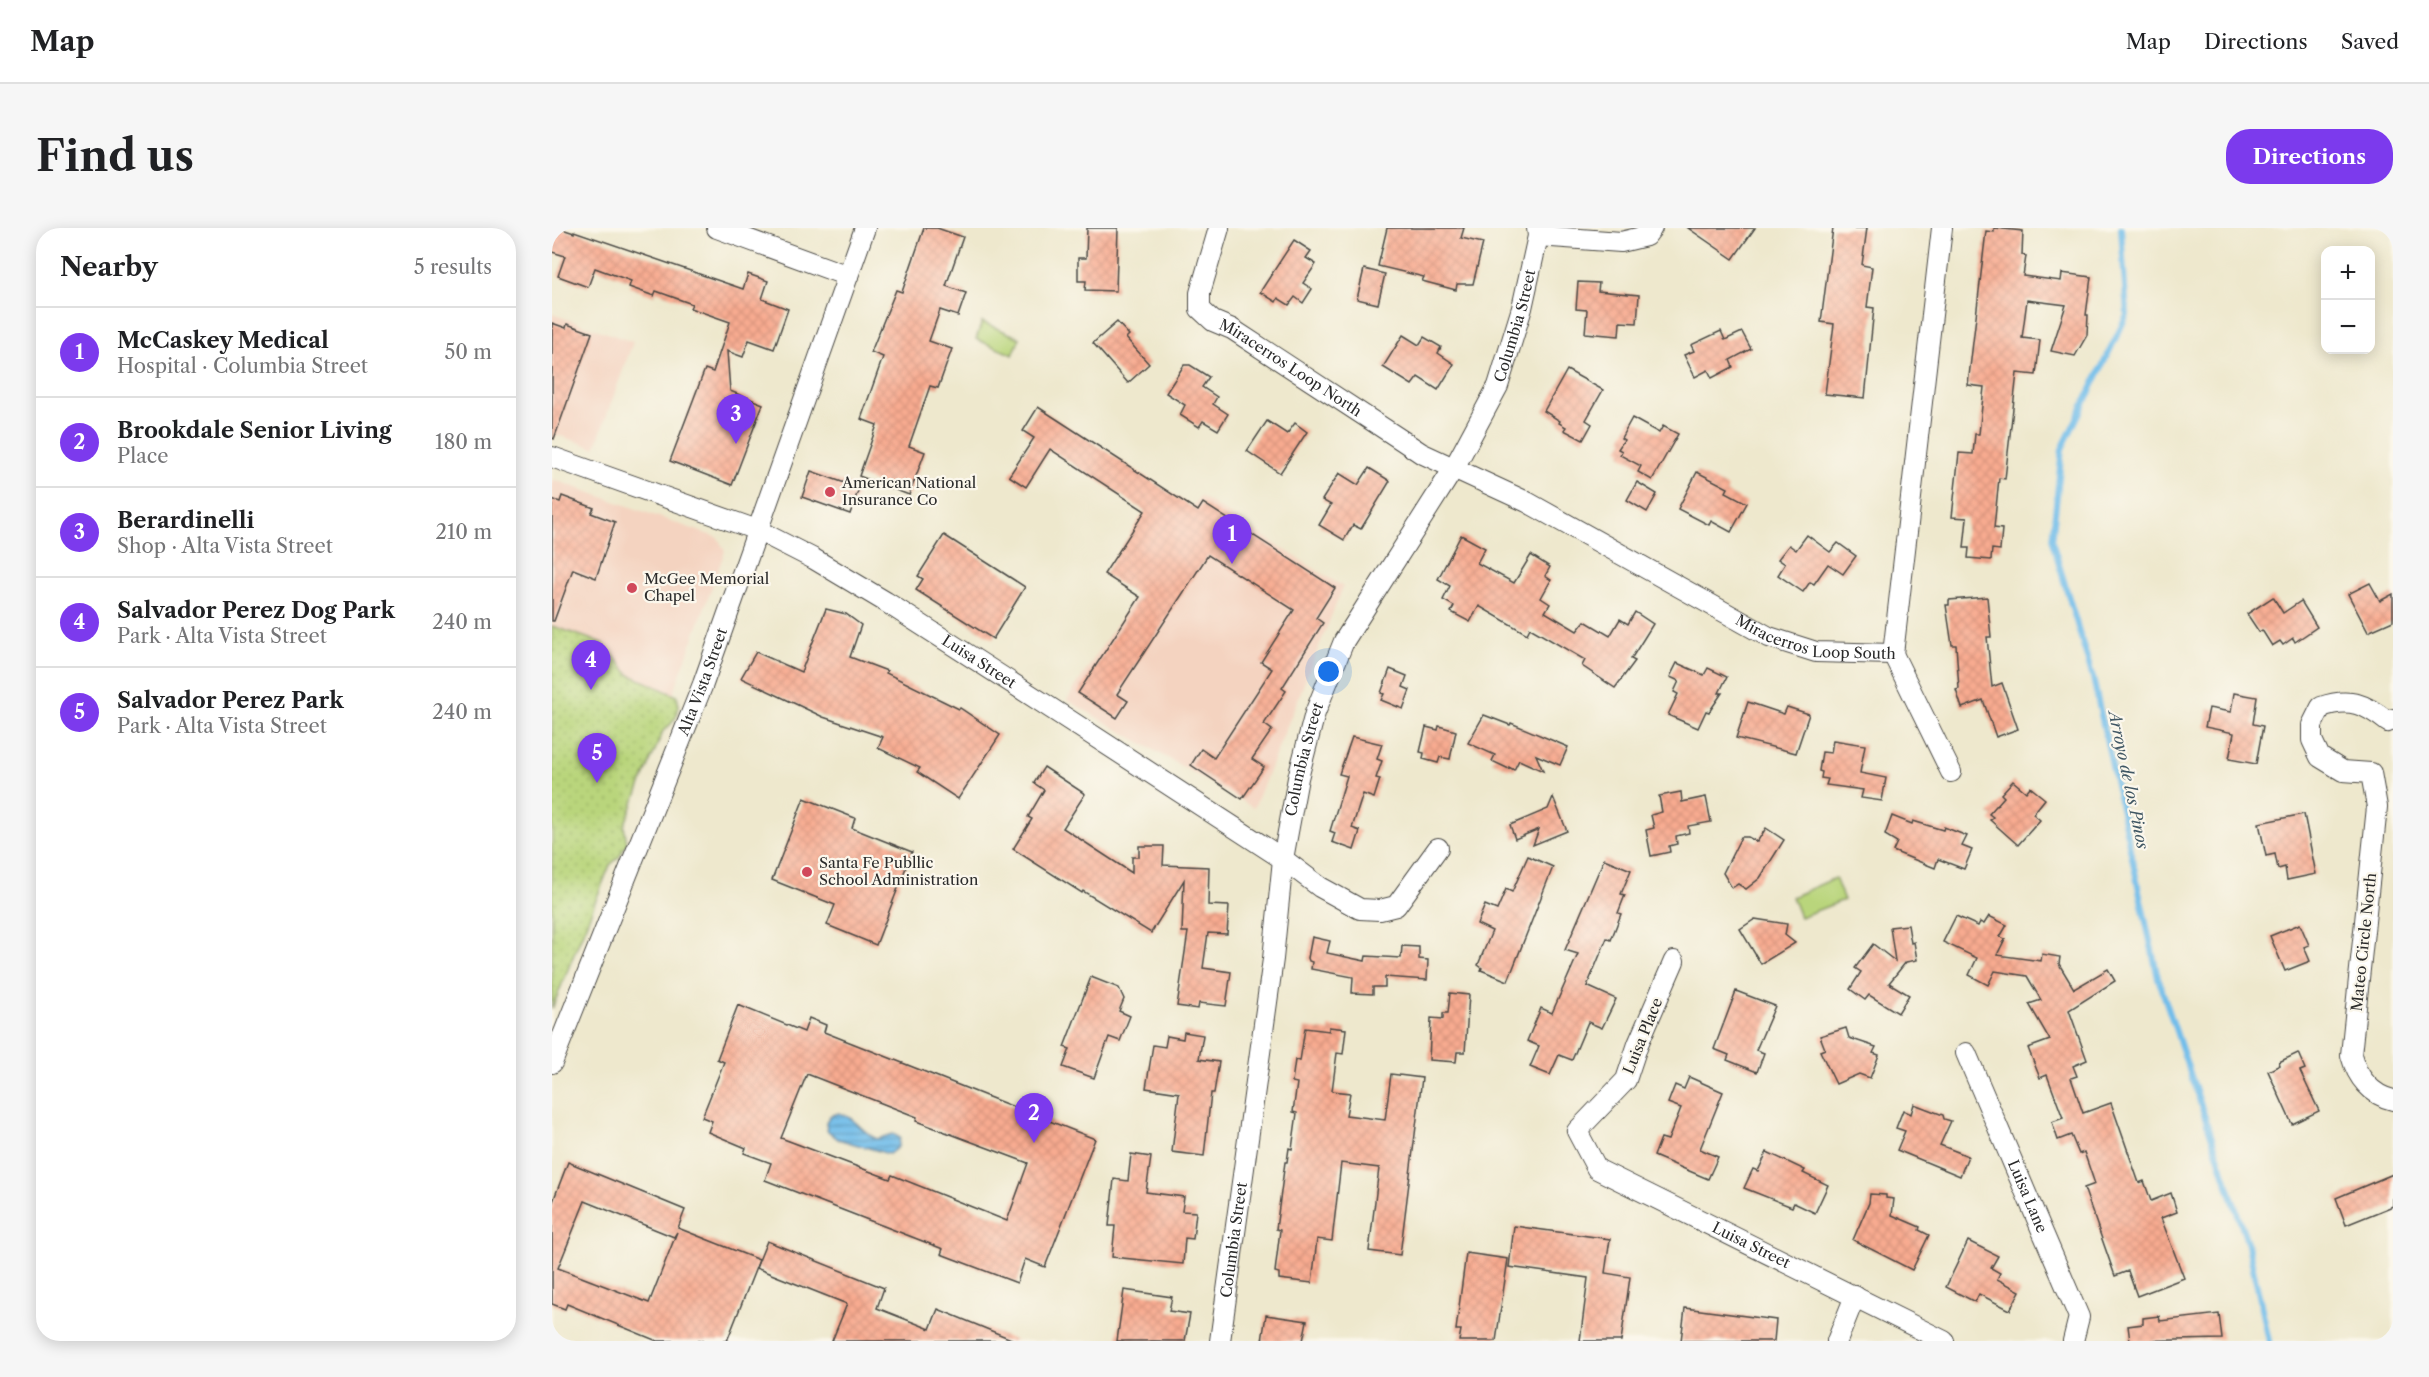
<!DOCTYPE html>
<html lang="en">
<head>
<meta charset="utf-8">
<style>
	body { margin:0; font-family:"Libre Caslon Text",serif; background:#f6f6f6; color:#202124 }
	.controls { position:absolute; right:18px; top:18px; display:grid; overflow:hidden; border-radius:12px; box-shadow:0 3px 15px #0003 }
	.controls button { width:54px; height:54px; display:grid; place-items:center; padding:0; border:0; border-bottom:2px solid #e0e0e0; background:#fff; color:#202124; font:30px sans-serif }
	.you { position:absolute; left:777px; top:444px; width:21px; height:21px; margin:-15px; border:4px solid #fff; border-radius:50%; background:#1a73e8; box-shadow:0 0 0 9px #1a73e833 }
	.badge { display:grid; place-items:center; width:39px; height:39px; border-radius:50%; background:#7c3aed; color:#fff; font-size:20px; font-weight:700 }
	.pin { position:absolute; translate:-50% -50px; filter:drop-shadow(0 2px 3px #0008) }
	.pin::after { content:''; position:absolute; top:32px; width:21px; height:18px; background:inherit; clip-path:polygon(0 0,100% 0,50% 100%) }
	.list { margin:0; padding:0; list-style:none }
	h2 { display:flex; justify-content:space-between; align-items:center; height:78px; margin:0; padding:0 24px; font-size:26px }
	h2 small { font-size:20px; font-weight:400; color:#757577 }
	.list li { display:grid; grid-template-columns:39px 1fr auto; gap:18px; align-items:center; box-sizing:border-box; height:90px; padding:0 24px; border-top:2px solid #e0e0e0 }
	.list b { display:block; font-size:22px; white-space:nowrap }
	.list p { margin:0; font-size:20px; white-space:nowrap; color:#757577 }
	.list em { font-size:20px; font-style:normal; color:#757577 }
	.map { position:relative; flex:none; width:1841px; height:1113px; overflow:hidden; border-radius:24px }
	header { display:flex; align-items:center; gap:36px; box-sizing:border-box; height:84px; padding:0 30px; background:#fff; border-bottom:2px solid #e0e0e0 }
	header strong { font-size:28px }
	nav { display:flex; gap:33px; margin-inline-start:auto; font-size:21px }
	.intro { display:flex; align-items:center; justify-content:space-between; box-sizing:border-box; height:144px; padding:0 36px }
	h1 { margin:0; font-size:42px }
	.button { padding:15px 27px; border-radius:24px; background:#7c3aed; color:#fff; font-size:21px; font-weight:700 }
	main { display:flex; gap:36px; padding:0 36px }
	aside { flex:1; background:#fff; border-radius:24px; box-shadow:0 3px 15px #0003 }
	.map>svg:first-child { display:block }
</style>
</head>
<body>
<header>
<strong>Map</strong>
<nav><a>Map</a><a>Directions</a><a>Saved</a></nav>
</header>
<div class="intro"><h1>Find us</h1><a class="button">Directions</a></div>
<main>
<aside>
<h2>Nearby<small>5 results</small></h2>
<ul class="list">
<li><span class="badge">1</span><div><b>McCaskey Medical</b><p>Hospital · Columbia Street</p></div><em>50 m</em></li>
<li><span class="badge">2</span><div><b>Brookdale Senior Living</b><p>Place</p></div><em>180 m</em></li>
<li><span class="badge">3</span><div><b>Berardinelli</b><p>Shop · Alta Vista Street</p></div><em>210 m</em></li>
<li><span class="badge">4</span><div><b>Salvador Perez Dog Park</b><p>Park · Alta Vista Street</p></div><em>240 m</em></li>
<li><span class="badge">5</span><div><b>Salvador Perez Park</b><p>Park · Alta Vista Street</p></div><em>240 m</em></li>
</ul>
</aside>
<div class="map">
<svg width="1841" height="1113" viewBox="0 0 1841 1113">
	<defs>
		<pattern id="park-dots" width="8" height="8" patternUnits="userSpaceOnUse" patternTransform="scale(1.5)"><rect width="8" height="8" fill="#b9d57b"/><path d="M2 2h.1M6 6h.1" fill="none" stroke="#9fb76a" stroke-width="1.8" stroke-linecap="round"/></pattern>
		<pattern id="water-rules" width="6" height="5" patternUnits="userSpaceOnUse" patternTransform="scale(1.5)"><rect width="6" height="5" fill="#71bdea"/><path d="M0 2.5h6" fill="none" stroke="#5d9abe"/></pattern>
		<pattern id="building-cross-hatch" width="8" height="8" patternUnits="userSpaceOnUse" patternTransform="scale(1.5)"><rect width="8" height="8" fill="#f8ab90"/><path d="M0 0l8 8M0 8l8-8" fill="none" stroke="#d5937c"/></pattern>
	</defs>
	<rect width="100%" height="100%" fill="#fbf7ec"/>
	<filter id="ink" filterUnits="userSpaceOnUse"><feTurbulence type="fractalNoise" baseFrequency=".0167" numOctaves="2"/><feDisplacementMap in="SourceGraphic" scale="12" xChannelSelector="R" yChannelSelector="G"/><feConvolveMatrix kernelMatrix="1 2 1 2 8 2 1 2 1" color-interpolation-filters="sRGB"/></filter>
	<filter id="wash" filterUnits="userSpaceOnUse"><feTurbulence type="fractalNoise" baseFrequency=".008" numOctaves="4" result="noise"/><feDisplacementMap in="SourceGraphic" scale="24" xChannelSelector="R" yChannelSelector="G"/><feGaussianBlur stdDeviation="1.35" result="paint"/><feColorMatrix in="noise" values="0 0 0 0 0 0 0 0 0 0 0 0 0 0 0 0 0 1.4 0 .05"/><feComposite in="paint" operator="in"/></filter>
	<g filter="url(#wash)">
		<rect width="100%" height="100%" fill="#eee8cd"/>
		<g fill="#f4d3c0">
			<path d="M0,86L81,114L43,220L0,205Z"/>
			<path d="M0,251L166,310L173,323L121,466L78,447L50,415L0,398Z"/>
			<path d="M648,268L791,359L702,580L515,472Z"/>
		</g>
		<g fill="#b9d57b" stroke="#728053" stroke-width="1.5">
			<path d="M430,94L468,110L461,127L424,111Z"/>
			<path d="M1283,650L1292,672L1248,689L1240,669Z"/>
		</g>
		<path fill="url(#park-dots)" stroke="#728053" stroke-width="1.5" d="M0,398L50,415L78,447L125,468C129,485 124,493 111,503L72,598L75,615L67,629L58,637L0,781Z"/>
		<path fill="url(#water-rules)" stroke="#4e748a" stroke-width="1.5" d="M287,885C305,890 309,904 325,911L341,906L348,910L346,919L337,926L286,911L275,902L274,894L278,888Z"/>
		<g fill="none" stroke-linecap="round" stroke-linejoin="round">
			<path stroke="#71bdea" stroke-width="6" d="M1569,0L1575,87L1510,221L1500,313L1541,450L1606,750L1696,1017L1717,1113"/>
		</g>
		<g id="blocks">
			<g fill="url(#building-cross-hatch)" fill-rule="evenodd">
				<path d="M0,0H7L22,5V3L191,61L196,46L216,53L210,71L236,81L222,121L197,112L191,129L175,123L178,163L211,176L180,257L118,233L153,141L161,144L178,94L138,80L140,76L104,63L102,68L77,59L79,53L43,40L36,59L6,48L13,28L0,24Z"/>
				<path d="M372,0H385L411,9L394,58L414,65L406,88L388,82L377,113L400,121L386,160L378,158L357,218L373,224L357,267L307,248L325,197L309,191L331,129L319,124L344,62L350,64Z"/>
				<path d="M535,0H566L564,63L533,62L534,53H526V30H534Z"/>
				<path d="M835,0H912L909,10L931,15L921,56H905L904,62L870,53L872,49L826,38Z"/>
				<path d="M1136,0H1203L1181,31Z"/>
				<path d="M1281,0H1315L1310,37L1320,39L1315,79L1322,80L1313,170L1273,166L1282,96L1269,94Z"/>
				<path d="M1442,0L1471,3L1470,27L1474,28L1471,48L1509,53L1510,45L1539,49L1534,87H1536L1535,107L1523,128L1499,123L1514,77L1475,72L1470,110L1488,112L1484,147L1465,145L1453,251L1447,250L1442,300L1450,301L1448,322L1440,321L1439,332L1416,330L1417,320H1412L1415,290L1400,289L1407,225L1421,226L1423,206H1427L1432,159L1416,157L1434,3L1442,4Z"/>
				<path d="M742,12L759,23L754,30L764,36L751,55L760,61L751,75L743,69L737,77L726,70L724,74L708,64Z"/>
				<path d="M812,41L833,46L826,76L805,71Z"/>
				<path d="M1026,54L1047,55L1046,63L1087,67L1085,95L1068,94L1067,108L1033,105L1035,82L1024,81Z"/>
				<path d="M565,94L577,107L574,110L597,136L576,155L541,115Z"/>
				<path d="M0,95L14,100L15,96L40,105L2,211L0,210Z"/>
				<path d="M1169,103L1173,112L1190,104L1199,121L1178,132L1181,139L1160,150L1156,142L1143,149L1132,127L1142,123L1139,117Z"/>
				<path d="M851,107L867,117L872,109L889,119L886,125L902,136L886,162L866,149L860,157L831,139Z"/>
				<path d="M632,137H638L657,149L650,159L665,169L661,176L676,186L666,202L651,193L647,199L628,187L633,177L614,165Z"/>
				<path d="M1015,142L1051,162L1034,192L1040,196L1031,212L1012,202L1014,199L1007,195L1008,193L992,183Z"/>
				<path d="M486,179L646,283L651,275L783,360L764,390L771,395L730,460L734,463L712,496L720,502L700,531L712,539L690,571L639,537L649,521L662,530L720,441L709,434L742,382L656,327L565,466L576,473L565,490L526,465L588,369L552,346L593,283L498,221L474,259L457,248L482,210L471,203Z"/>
				<path d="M1080,190L1107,205L1111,198L1126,206L1100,252L1086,244L1089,238L1068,227L1070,223L1066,221L1072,212L1069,210Z"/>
				<path d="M715,193L735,206L743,195L755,204L728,245L695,223Z"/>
				<path d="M817,240L838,253L809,301L801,297L792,312L767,297L779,277L770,272L787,245L806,257Z"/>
				<path d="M259,243L307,260L298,286L250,269Z"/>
				<path d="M1145,244L1176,260L1174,264L1195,275L1179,304L1159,293L1157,297L1126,281Z"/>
				<path d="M1085,254L1105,266L1095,284L1075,272Z"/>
				<path d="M10,268L42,280L39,285L63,294L44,350L21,341L2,393H0V271L8,274Z"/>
				<path d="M392,307L473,359L441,411L364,362L371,351L366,348Z"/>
				<path d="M909,307L933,320L925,335L962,355L979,327L998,339L993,348L999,352L989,370L998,376L993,384L1025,403L1033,393L1058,408L1068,391L1076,396L1083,384L1101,396L1079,431L1083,433L1063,460L1030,438L1033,432L978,400L975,406L927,378L918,394L899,384L902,378L891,372L898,358L886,351Z"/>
				<path d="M1255,307L1278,324L1286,315L1304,328L1291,346L1276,336L1262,356L1258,354L1251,364L1226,347L1233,336L1226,331L1237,317L1244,322Z"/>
				<path d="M1818,355L1828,373L1841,366V393L1816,404L1796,366Z"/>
				<path d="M1435,369L1439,409H1435L1440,459L1450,455L1466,501L1444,509L1431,472L1410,480L1404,462L1407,461L1404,417H1400L1394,377H1397V372Z"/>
				<path d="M1721,369L1731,385L1749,373L1765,399L1743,414L1741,410L1731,417L1728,413L1720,418L1710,402L1707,404L1695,386Z"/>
				<path d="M274,381L294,386L309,397L298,429L335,443L334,445L407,481L408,480L448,507L406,571L365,544L368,540L326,520L331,509L271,489L189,450L204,424L249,444Z"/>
				<path d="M1125,435L1152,447L1156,440L1175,449L1167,465H1170L1157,484L1154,483L1146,500L1116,487L1126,466L1122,464L1127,453L1118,449Z"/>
				<path d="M838,441L855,448L851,459L858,462L851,481L829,472L832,466L829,465Z"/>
				<path d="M1682,465L1705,469L1701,496L1711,498L1704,536L1677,531L1682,505L1653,499L1657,480L1679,484Z"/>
				<path d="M1196,474L1232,486L1235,479L1257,486L1244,525L1184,510Z"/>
				<path d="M932,487L958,497L959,495L1016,519L1008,537L984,527L991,543L967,532L962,542L957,539V541L940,533L943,527L916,515Z"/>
				<path d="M887,498L904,503L898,531L888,529L886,535L871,531L872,525L868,524L874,499L886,502Z"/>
				<path d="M800,509L830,516L825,531L830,533L824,550L828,551L822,570L811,566L800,600L808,603L802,622L780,614L783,605L778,603L795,548L787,546Z"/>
				<path d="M1281,512L1313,517L1308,545L1334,550L1330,573L1309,570L1311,562L1274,557L1276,551L1269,550L1270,544L1267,543L1270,524L1279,525Z"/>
				<path d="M492,539L533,566L511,600L580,645V629H587V618H612L611,637L657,639L656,677L677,678L675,706L656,705L651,740L679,744L674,778L647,775L646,781L625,778L636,704H630L632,652L599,705L531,663L530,665L461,621L480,591L476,589L492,562L482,555Z"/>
				<path d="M1461,553L1474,564L1478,559L1493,571L1481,586L1488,592L1466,617L1438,592L1441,589L1437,586L1452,569L1449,566Z"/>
				<path d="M1129,564L1130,574L1154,569L1159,594L1136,598L1137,605L1124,608L1125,616L1117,618L1118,624L1099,628L1094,602L1102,600L1099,587L1110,584L1107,568Z"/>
				<path d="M1001,569L1015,603L981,617L987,601L963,611L958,597L996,581Z"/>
				<path d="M252,570L303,590L300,600L360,624L324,717L275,697L283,677L220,652Z"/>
				<path d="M1752,586L1764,646L1735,652L1733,639L1726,641L1723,626L1714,628L1707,595Z"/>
				<path d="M1340,588L1360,596L1361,593L1391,602L1392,599L1415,608L1410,618L1420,622L1412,641L1386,631L1383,640L1341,623L1345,614L1333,607Z"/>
				<path d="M1214,600L1232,612L1208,650L1194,661L1186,656L1180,660L1171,645L1189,609H1196L1205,614Z"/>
				<path d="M976,628L1001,639L956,753L929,742L930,740L926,737L940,703L925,696L933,677L945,682L954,661L960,664Z"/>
				<path d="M1052,631L1079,642L1069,666L1073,667L1066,685L1069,686L1059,712L1055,710L1035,758L1064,771L1050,800L1036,794L1020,832L1007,827L998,847L978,839L987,818L975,813L989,780L1000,785L1026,726L1013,722Z"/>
				<path d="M1404,688L1426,698L1428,694L1432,696L1437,688L1455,697L1448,709L1453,711L1445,727L1489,733L1490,726L1508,729L1507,736L1522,761L1556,741L1563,753L1517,782L1535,832L1521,838L1525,848L1519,850L1531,885L1559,875L1587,955L1592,953L1599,973L1619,965L1625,984L1609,990L1632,1050L1585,1068L1576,1043L1563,1048L1532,960L1543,956L1532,924L1527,926L1519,907L1506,912L1500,894L1511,890L1495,847L1488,850L1476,820L1498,812L1477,776L1489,772L1475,748L1443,743L1436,757L1417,747L1425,730L1391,714Z"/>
				<path d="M1203,691L1235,696L1233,707L1243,715L1209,736L1188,701Z"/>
				<path d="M1748,696L1757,717L1752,719L1758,733L1733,743L1718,708Z"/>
				<path d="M1356,697L1359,715L1362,714L1365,732L1354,734L1337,755L1357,767L1346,785L1317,767L1313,772L1298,761L1309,744L1303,740L1321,716L1343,733L1338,699Z"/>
				<path d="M760,709L778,713L775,725L813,733L814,728L849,730L850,718L867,719V731L876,732L875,752L833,749V759H821V766L800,765L801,749L759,741L760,734L757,733L756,730Z"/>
				<path d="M539,749L567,760L572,771L567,783L578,788L568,813L557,809L542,850L511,839L518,821L512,819Z"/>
				<path d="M1184,763L1223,778L1204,822L1212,825L1205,844L1175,832L1177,827L1162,821Z"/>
				<path d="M898,765L917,767L913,824H905L904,834L877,832L879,790L891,791V785H896Z"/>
				<path d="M186,777L252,804L257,790L274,797L272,804L543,911L493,1039L473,1031L465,1055L389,1026L391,1021L213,952L219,935L192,925L194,920L156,904L160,893L150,889L172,834L165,831ZM255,846L365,889L364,893L476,935L455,993L340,947L338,951L229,910Z"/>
				<path d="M777,799L794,801L791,826L785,825L780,863L798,865L794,887L833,892L839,846L870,850L848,1027L817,1023L827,940L789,935L780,1013L765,1011L760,1055L727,1051V1045L723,1044L728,1002L724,1001L733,934H735L737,920L740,921L745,885L741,884L745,855L740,854L743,832L748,833L753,800L777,803Z"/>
				<path d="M1294,800L1297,810L1324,819L1321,825L1327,827L1318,850L1307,846L1284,856L1268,823L1273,821L1268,808Z"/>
				<path d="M632,804L651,807L647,831L667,834L662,865H659L652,928L620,924L627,865L594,860L601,817L613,819L615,808L631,811Z"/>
				<path d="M1746,825L1753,841L1748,843L1767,883L1740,896L1716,843L1728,837L1727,834Z"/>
				<path d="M1137,849L1171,864L1148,921L1166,929L1156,951L1102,928L1109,910L1116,912L1129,880L1116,875L1123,857L1132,861Z"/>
				<path d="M1362,876L1391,887L1392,891L1399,893L1388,917L1416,928L1408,948L1345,922L1353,903L1344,900L1351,882L1359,886Z"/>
				<path d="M1215,924L1253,942L1251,945L1276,957L1263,985L1242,975L1240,979L1192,960L1201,941L1206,943Z"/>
				<path d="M579,926L599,929L594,964L632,969L630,983L644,984L641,1011L633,1010L631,1036L560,1029L563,998H557L562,951L576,953Z"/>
				<path d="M16,934L133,982L126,1000L207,1032L175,1113H105L15,1076L13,1081L0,1076V976ZM33,973L122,1009L125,1004L97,1075L6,1040Z"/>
				<path d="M1841,946V978L1794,997L1784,970Z"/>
				<path d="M1318,966L1334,967V970L1342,971L1340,987L1368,999L1367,1002L1377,1007L1360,1042L1301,1012L1317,975Z"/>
				<path d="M962,998L1058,1011L1053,1045L1078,1049L1069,1113H1028L1036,1050L957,1039Z"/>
				<path d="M215,1013L332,1060L325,1080L378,1101L386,1081L464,1113H280L295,1076L204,1040Z"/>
				<path d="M1416,1013L1446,1028L1439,1040L1448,1045L1445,1051L1468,1063L1458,1082L1427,1066L1423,1074L1394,1059Z"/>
				<path d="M914,1025L956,1031L944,1113H907L909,1102H904Z"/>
				<path d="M572,1062L620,1069L617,1083L638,1086L633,1113H565Z"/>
				<path d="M1133,1080L1224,1092L1222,1113H1129Z"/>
				<path d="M1667,1086L1670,1111L1578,1113L1576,1098L1591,1096V1090L1607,1088L1608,1093Z"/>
				<path d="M714,1087L755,1093L751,1113H710Z"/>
			</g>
		</g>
	</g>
	<g filter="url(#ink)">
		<use href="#blocks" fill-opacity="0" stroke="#484743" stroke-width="1.5"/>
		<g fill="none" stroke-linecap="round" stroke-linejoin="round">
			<defs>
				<g id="minor">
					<path d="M165,0L296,48"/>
					<path id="s1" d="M667,0L648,65V81L661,93L680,101L851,213L869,225L975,274L1217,409L1264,424L1341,426"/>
					<path d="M986,8L1069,14L1094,8L1100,0"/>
					<path id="s2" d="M0,229L205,302L262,331L334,374L494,477L731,631L768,659L808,681L828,682L844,678L886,620"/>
					<path d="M1341,426L1390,0"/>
					<path d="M1341,426L1399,544"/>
					<path d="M1841,491L1836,494C1814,476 1797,469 1769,479L1760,497V512L1768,529L1791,543L1819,545L1825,579L1799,827C1805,849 1819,867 1841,872"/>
					<path id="s3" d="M1122,733L1086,816L1074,852L1025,903L1045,941L1392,1113"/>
					<path id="s4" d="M1414,825L1527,1089L1521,1113"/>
					<path id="s5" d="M0,835L151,456L313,0"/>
					<path id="s6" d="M668,1113L721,731L731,631L746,550L763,485L792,413L902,240L946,158L970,80L986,8L985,0"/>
					<path d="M1285,1113L1303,1068"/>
				</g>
			</defs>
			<use href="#minor" stroke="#484743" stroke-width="22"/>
			<use href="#minor" stroke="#fff" stroke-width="20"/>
		</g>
	</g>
	<g fill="#d1495b" stroke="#fbf7ec" stroke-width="2">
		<circle cx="278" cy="264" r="6"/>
		<circle cx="80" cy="360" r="6"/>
		<circle cx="255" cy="644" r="6"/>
	</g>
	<g text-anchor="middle" stroke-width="4.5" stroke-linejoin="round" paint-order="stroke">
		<g font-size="15" fill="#2b2b2b" stroke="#fbf7ec">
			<text dy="5" stroke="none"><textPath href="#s6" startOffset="1074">Columbia Street</textPath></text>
			<text dy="5" stroke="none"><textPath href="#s1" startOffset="192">Miracerros Loop North</textPath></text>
			<text dy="5" stroke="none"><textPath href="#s1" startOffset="788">Miracerros Loop South</textPath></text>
			<text dy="5" stroke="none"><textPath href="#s2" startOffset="476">Luisa Street</textPath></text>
			<text dy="5" stroke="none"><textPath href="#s5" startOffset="410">Alta Vista Street</textPath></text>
			<text dy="5" stroke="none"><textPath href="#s6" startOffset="588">Columbia Street</textPath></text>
			<text transform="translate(1812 714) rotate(-84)" y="5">Mateo Circle North</text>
			<text transform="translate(1091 808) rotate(-68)" y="5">Luisa Place</text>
			<text dy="5" stroke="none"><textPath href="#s4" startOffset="156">Luisa Lane</textPath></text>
			<text dy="5" stroke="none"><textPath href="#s6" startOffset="102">Columbia Street</textPath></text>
			<text dy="5" stroke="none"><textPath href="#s3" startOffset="414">Luisa Street</textPath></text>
		</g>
		<g font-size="15" fill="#2b2b2b" stroke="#fbf7ec" text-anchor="start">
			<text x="290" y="260">American National<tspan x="290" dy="17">Insurance Co</tspan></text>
			<text x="92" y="356">McGee Memorial<tspan x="92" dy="17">Chapel</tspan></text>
			<text x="267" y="640">Santa Fe Publlic<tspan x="267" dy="17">School Administration</tspan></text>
		</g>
		<g font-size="16" font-style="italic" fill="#405764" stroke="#fbf7ec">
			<text transform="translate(1577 552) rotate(78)" y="6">Arroyo de los Pinos</text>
		</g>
	</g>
</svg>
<div class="controls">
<button>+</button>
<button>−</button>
</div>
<div class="you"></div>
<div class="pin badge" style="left:680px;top:336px">1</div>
<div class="pin badge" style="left:482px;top:915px">2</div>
<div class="pin badge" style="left:184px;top:216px">3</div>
<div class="pin badge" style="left:39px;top:462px">4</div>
<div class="pin badge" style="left:45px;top:555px">5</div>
</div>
</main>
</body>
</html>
